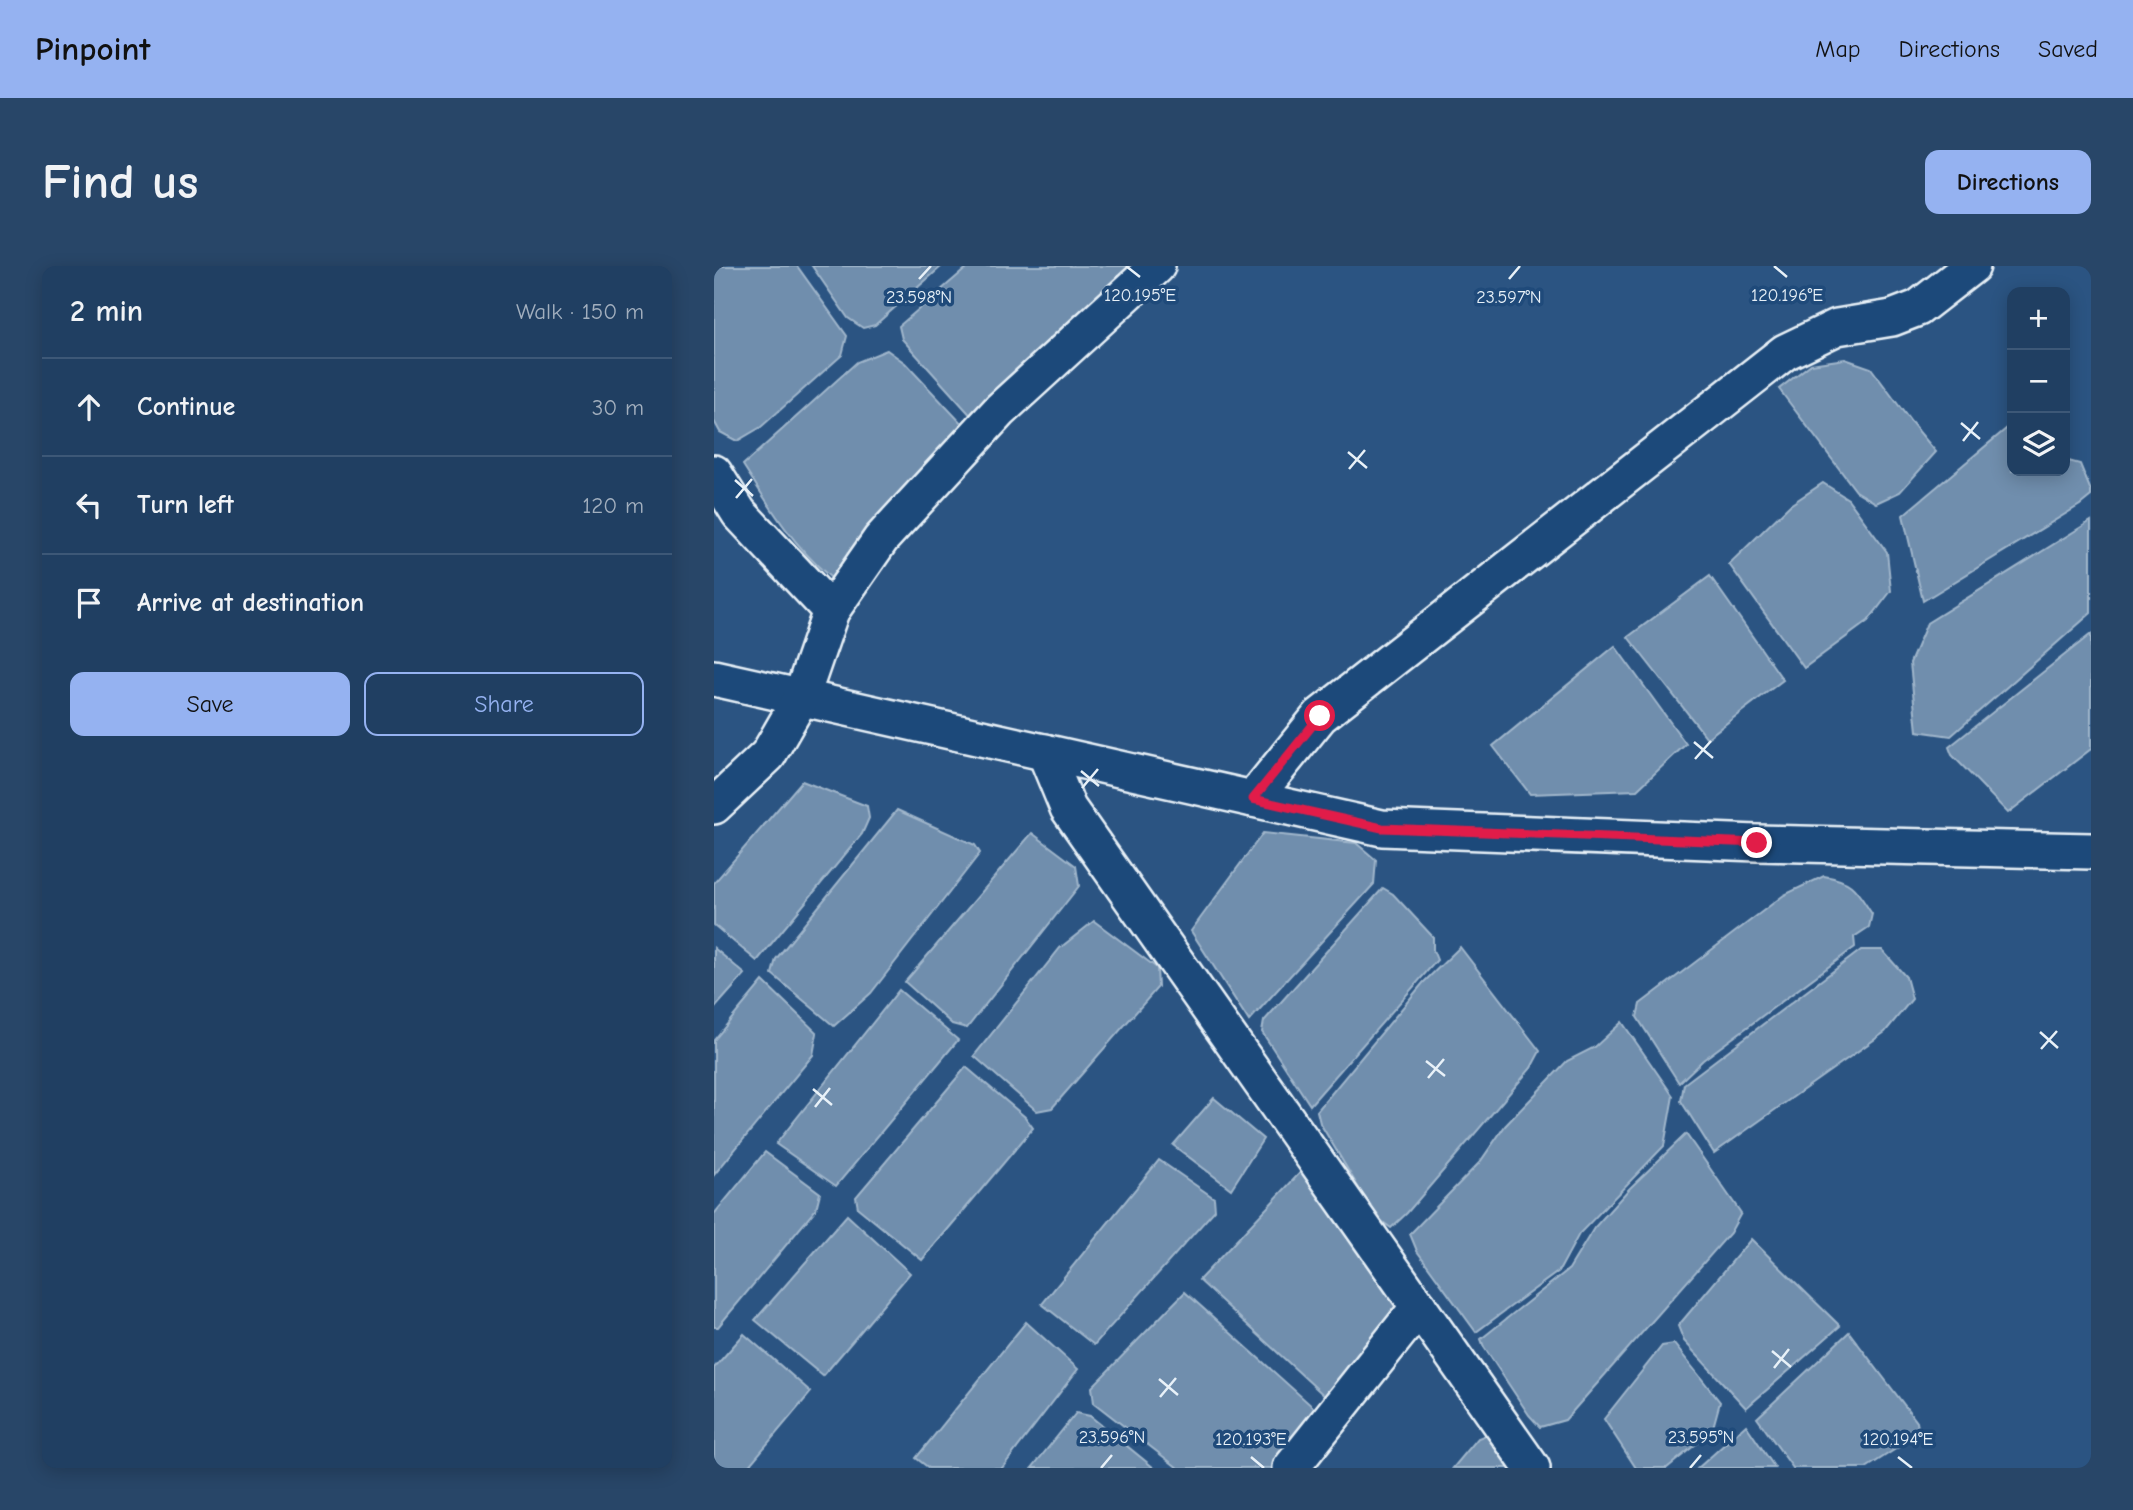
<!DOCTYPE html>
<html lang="en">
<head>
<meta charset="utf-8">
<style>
	body { margin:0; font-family:"Comic Neue",sans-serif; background:#284668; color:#f1f3f6 }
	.controls { position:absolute; right:21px; top:21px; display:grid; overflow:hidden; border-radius:14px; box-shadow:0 4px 18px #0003 }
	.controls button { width:63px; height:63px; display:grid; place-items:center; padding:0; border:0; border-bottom:2px solid #3d5877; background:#203f62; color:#f1f3f6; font:35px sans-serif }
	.stop { position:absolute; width:21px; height:21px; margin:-16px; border:5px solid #e11d48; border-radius:50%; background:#fff }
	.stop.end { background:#e11d48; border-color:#fff; box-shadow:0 2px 7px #0008 }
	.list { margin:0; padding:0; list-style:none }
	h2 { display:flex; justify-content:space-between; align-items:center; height:91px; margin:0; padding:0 28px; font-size:30px }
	h2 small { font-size:23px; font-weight:400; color:#a2afbe }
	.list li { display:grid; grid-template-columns:46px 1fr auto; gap:21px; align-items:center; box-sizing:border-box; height:98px; padding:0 28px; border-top:2px solid #3d5877 }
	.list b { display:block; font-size:26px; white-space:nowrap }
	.list em { font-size:23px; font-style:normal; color:#a2afbe }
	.actions { display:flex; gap:14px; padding:21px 28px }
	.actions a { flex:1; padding:16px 0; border:2px solid #95b2f1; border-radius:14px; text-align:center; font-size:24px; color:#95b2f1 }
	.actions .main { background:#95b2f1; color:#111 }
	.icon { flex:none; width:38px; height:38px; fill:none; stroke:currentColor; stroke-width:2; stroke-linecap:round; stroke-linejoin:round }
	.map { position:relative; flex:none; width:1377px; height:1202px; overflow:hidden; border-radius:14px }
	header { display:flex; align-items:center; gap:42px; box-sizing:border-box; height:98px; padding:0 35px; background:#95b2f1; color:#111 }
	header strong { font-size:33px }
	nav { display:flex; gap:38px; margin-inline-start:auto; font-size:24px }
	.intro { display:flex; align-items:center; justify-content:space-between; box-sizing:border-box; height:168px; padding:0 42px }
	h1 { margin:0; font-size:49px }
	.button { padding:18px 32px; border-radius:14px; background:#95b2f1; color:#111; font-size:24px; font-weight:700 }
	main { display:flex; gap:42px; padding:0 42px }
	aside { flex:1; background:#203f62; border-radius:14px; box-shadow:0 4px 18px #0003 }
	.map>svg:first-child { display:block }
</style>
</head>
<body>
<header>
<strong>Pinpoint</strong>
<nav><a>Map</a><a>Directions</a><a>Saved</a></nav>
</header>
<div class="intro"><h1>Find us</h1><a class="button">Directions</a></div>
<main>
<aside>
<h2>2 min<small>Walk · 150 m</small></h2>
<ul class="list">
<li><svg class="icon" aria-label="ahead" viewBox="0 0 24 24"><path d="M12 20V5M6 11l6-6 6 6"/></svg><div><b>Continue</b></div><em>30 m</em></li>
<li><svg class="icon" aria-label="left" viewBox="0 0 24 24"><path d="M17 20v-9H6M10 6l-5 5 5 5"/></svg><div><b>Turn left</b></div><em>120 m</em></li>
<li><svg class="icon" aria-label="arrive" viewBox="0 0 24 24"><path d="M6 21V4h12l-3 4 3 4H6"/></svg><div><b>Arrive at destination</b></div></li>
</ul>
<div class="actions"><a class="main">Save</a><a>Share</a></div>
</aside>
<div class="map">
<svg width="1377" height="1202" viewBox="0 0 1377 1202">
	<rect width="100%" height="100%" fill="#2b5482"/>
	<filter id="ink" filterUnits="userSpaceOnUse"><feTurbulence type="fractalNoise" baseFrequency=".0143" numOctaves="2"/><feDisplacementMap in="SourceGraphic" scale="14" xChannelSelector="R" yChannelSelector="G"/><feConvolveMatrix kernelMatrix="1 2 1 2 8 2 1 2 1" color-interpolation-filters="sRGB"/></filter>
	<g filter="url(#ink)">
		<g fill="#708ead" stroke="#a0b6cb" stroke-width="2">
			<path d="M0,0H83L133,70L128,89L47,161L23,175L6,166L0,155Z"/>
			<path d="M98,0H228L161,59L149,62L134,52Z"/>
			<path d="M255,0H428L260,153L188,73L185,60Z"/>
			<path d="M173,84L191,97L252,162L135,310L116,311C78,278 56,241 29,199L143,96Z"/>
			<path d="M1131,93L1157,102L1197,156L1222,186L1186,226L1162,237L1142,225L1065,123L1097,98Z"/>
			<path d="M1298,158V205H1351V194L1366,198L1377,225V230L1366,239L1209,335L1189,249Z"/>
			<path d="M1109,217L1134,233L1173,286L1177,325L1154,355L1090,402L1015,298L1076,239Z"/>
			<path d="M1377,255V347L1237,470L1203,465L1196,397L1213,357Z"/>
			<path d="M996,310L1069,414L993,472L914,371Z"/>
			<path d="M1377,368V483L1294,547L1238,489L1235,481Z"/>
			<path d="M901,380L972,478L923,524L816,528L779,480Z"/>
			<path d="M88,515L153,540L155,552L148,568L43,695L0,659V617Z"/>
			<path d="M183,544L261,579L266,587L157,727L120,760L58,708L62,693Z"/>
			<path d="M318,567L362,600L365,620L253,762L238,758L191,716Z"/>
			<path d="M549,567L642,577L662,594L660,618L535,755L477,665Z"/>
			<path d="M1110,610C1140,615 1142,624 1158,648L1155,661L1140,671L1141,681L989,794L965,817L923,751L926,738L1070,629Z"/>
			<path d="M669,622L679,628L719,671V684L723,694L596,839L548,766L550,755Z"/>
			<path d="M380,655L443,702L444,721L338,842L323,845L260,790L346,682Z"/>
			<path d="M746,681L826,785L817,802L693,947L677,962L662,951L606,857L603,845L709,717Z"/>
			<path d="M0,682L31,708L0,743Z"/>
			<path d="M1147,684H1168L1192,711L1198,733L1171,766L1000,887L967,835L970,818Z"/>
			<path d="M49,715L103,767L99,789L0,909V774Z"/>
			<path d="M185,724L244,774L122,920L62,878Z"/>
			<path d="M908,756L959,830L950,880L865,968L845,1005L762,1066L703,985L696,968L766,896L791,860L853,795L881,781Z"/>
			<path d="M252,801L311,851L319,862L208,994L144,942L142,931Z"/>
			<path d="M500,832L549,873L517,923L459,879Z"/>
			<path d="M972,868L1027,947L1016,967L851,1154L826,1161L815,1149L770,1081L767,1073L855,1003L880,962L915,923Z"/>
			<path d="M51,886L106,927L102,943L4,1061H0V948Z"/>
			<path d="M599,893L689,1037L615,1134L485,1014Z"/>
			<path d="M445,894L500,932L501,944L380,1079L328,1038Z"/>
			<path d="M133,949L196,1007L109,1110L41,1054Z"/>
			<path d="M1037,973L1126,1060L1032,1142L970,1075L964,1060Z"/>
			<path d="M471,1026L610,1151L565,1202H464L380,1137L378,1121Z"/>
			<path d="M312,1056L364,1103L288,1202H215L202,1192Z"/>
			<path d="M1135,1066L1203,1156L1205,1168L1152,1202H1079L1043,1152Z"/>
			<path d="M30,1068L97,1126L33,1202H0V1102Z"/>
			<path d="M960,1078L1006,1136L998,1165L953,1202H922L890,1153L948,1080Z"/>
			<path d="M362,1147L376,1150L440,1202H318Z"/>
			<path d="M1032,1159L1061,1202H984Z"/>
			<path d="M783,1165L808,1202H739L764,1172Z"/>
		</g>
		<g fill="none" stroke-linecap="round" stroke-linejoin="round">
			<defs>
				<g id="minor">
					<path d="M0,207L25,247L117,345"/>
					<path d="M0,412L668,562L1043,577L1377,585"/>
					<path d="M331,486L354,542L818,1202"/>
					<path d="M539,533L606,450L1071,86L1123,61L1178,52L1204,42L1258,0"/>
					<path d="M0,540L54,489L87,432L117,345L167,273L286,144L443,0"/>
					<path d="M577,1202L705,1041"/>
				</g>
			</defs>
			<use href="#minor" stroke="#e8f1f8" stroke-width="40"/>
			<use href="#minor" stroke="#1f4a7a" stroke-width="35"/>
		</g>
	</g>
	<g fill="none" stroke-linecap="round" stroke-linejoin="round" filter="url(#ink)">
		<path stroke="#e11d48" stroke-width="9" d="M606,450L539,533L668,562L1043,577"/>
	</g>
	<path fill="none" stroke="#e8f1f8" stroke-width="2.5" d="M412,0L426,11M1060,0L1073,11M205,13L217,0M795,13L806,0M1247,157L1266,173M1249,175L1264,156M634,186L653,202M635,203L651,184M21,214L39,230M22,232L38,213M980,476L999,492M981,493L997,475M367,505L385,520M368,522L384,503M1326,766L1344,782M1327,783L1343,765M712,795L731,810M714,812L730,793M99,823L118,839M101,841L116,822M1058,1085L1077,1101M1060,1102L1075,1083M445,1113L464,1129M446,1131L462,1112M537,1191L550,1202M1184,1191L1198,1202M387,1202L398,1189M976,1202L987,1189"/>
	<g font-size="18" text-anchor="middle" fill="#e8f1f8" stroke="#1f4a7a" stroke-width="7" stroke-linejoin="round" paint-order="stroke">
		<text x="1073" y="35">120.196°E</text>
		<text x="426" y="35">120.195°E</text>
		<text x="205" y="37">23.598°N</text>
		<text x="795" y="37">23.597°N</text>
		<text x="398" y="1177">23.596°N</text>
		<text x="987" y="1177">23.595°N</text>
		<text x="537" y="1179">120.193°E</text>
		<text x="1184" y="1179">120.194°E</text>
	</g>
</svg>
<div class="controls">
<button>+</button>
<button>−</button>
<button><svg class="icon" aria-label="layers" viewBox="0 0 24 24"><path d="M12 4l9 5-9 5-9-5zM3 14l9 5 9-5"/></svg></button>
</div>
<div class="stop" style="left:606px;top:450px"></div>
<div class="stop end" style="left:1043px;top:577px"></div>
</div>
</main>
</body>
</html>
